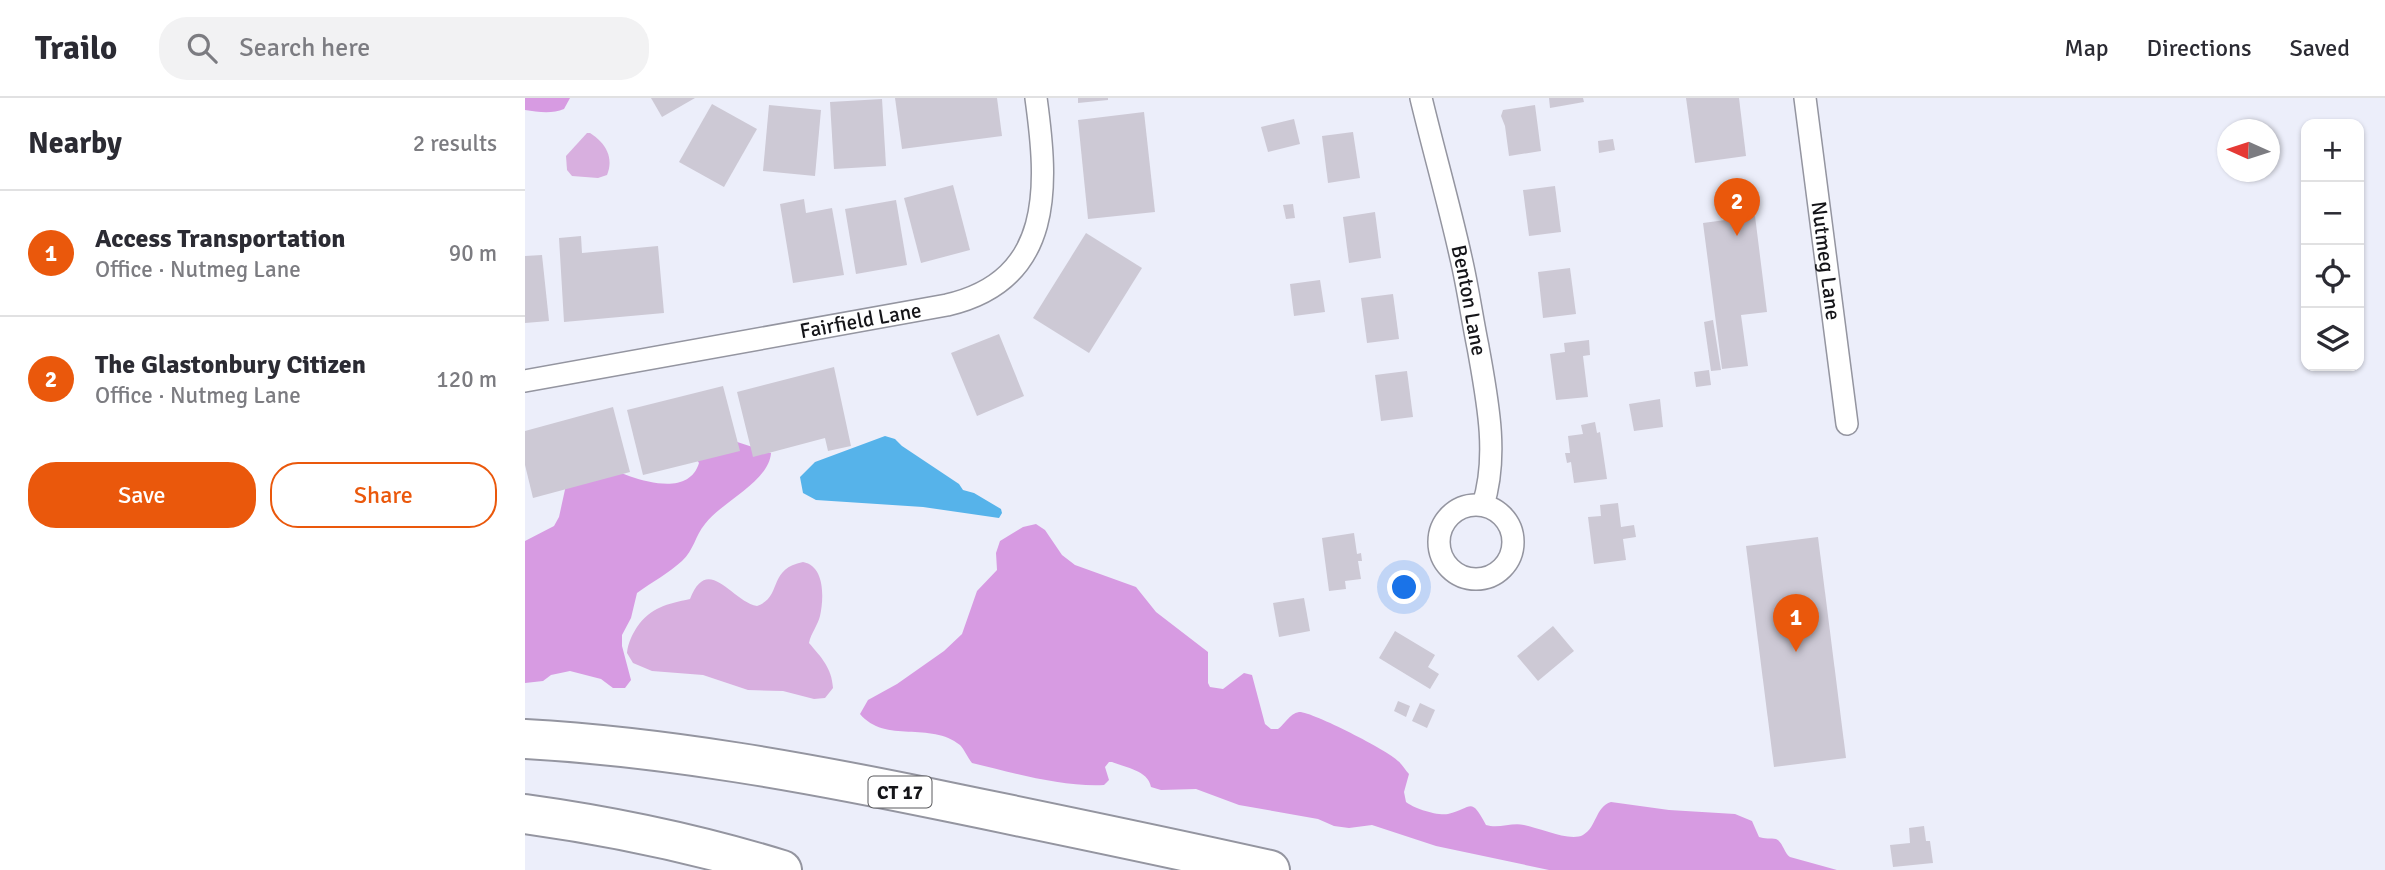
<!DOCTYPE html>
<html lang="en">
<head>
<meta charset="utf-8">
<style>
	body { margin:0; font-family:Signika,sans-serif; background:#f2f2f3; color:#2b2b33 }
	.controls { position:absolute; right:21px; top:21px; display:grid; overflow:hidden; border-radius:14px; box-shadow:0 2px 5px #0004 }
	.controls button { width:63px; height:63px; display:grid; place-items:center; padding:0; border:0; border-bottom:2px solid #e1e1e2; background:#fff; color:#2b2b33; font:35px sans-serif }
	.compass { position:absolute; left:1692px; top:21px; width:63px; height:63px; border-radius:50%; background:#fff; box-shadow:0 2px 5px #0004; rotate:273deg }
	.you { position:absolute; left:880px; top:490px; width:24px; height:24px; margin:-18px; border:5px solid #fff; border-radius:50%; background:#1a73e8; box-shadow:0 0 0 10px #1a73e833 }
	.badge { display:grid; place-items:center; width:46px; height:46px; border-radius:50%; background:#ea580c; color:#fff; font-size:23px; font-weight:700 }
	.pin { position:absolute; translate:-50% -58px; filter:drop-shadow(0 2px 4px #0008) }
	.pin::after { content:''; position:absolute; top:37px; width:24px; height:21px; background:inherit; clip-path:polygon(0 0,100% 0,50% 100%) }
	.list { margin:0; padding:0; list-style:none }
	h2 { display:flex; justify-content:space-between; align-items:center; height:91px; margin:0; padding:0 28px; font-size:30px }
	h2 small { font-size:23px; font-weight:400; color:#7c7c81 }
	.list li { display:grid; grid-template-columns:46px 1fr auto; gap:21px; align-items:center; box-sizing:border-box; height:126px; padding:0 28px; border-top:2px solid #e1e1e2 }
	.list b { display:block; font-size:26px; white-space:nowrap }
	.list p { margin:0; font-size:23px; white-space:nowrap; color:#7c7c81 }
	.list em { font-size:23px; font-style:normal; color:#7c7c81 }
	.actions { display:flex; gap:14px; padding:21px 28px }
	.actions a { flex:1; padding:16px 0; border:2px solid #ea580c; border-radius:28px; text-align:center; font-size:24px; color:#ea580c }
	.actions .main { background:#ea580c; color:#fff }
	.icon { flex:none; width:38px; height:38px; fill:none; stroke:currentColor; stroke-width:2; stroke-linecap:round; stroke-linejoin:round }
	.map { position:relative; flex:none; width:1860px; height:772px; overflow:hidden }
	header { display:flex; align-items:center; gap:42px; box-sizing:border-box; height:98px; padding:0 35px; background:#fff; border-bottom:2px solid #e1e1e2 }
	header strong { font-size:33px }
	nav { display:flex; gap:38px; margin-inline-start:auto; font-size:24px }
	.search { width:490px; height:63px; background:#f2f2f3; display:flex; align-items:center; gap:18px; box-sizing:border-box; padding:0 24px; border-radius:28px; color:#7c7c81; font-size:26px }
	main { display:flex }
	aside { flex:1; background:#fff }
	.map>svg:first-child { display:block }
</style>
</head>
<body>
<header>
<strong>Trailo</strong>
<div class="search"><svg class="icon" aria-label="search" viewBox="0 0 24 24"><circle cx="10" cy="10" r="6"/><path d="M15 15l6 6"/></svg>Search here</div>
<nav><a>Map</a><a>Directions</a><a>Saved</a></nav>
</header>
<main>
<aside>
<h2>Nearby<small>2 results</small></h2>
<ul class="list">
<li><span class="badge">1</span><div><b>Access Transportation</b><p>Office · Nutmeg Lane</p></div><em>90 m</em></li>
<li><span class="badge">2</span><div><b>The Glastonbury Citizen</b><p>Office · Nutmeg Lane</p></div><em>120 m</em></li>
</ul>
<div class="actions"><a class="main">Save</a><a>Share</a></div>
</aside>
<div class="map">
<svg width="1860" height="772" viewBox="0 0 1860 772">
	<rect width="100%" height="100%" fill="#eceefa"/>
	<g fill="#d8afdf">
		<path d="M62,35H65C81,45 89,60 82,77L73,80L47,78L42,72L41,58Z"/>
		<path d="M278,464C300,468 299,500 295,518C293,527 286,535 284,545C296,559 307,570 308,590L300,600L289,601L258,593L223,592L178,577L127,573L108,565L102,555C103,545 107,537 112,529C126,509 142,506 165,501C183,455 206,503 232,508C258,499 242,471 278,464Z"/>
	</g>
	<g fill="#d79be2">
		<path d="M0,0H45L39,11C27,16 13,14 0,12Z"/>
		<path d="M200,340L246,355C244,384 196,404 180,426C170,438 169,452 157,463C144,475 127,484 112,495L106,520L97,537V548L106,582L100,590H88L76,581L45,573L26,577L18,583L0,585V443L29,428L34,419L41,387L74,365C98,377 162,405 174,365L171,360Z"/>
		<path d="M511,426L520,432L537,457L550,467L611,489L631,514L683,554V585L685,589L698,591L719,575L727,577L740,626L746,631H753C760,626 764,616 774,614C786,613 864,653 873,663C877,666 880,672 884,676L879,694L881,704C888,710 912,718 923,716C947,711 945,697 961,727C974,731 987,724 999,727C1015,730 1045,744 1058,737C1072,729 1070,709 1086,704L1144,712L1210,716L1227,723L1234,739C1239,741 1246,740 1251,741C1258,744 1259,755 1265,759L1312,772H1024L911,748L847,727L824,730L809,728L793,721L714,707L671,691L636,692L626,689C623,672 601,670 587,664H584L580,669L584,682L579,687C536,689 489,675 447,665C443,660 439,651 435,647C406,623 360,646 335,616L343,602L372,586L419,553L437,536L452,493L472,472L471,455L475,443L498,429Z"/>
	</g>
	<path fill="#56b3ea" d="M360,338L370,341L377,348L434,386L438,392L449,395L476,411L477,415L474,420L398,409L291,402L278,395L275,379L290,364Z"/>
	<g fill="#cdc9d5">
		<path d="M126,0H170L137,19Z"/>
		<path d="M370,0H472L477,38L377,51Z"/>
		<path d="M553,0H583V2L553,5Z"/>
		<path d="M1024,0H1058L1059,4L1025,10Z"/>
		<path d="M1161,0H1214L1221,58L1170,65Z"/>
		<path d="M357,1L361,68L309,71L305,4Z"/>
		<path d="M187,6L232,31L199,89L154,64Z"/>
		<path d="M244,7L296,12L290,78L238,73Z"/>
		<path d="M1010,7L1016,53L984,58L980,28L976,18L978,12Z"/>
		<path d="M619,14L630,114L563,121L553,22Z"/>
		<path d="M769,21L775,46L743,54L736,29Z"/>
		<path d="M828,34L835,80L803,85L797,38Z"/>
		<path d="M1088,41L1090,52L1074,55L1073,43Z"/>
		<path d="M428,87L445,152L396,165L379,100Z"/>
		<path d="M1030,88L1036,134L1004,138L998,92Z"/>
		<path d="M279,101L281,115L307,110L319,177L268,185L255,106Z"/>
		<path d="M371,102L382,167L331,176L320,111Z"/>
		<path d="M768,106L770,120L761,121L758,107Z"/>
		<path d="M850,114L856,160L824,165L818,119Z"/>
		<path d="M1230,118L1242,214L1216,217L1223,268L1197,271L1178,125Z"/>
		<path d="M561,135L617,170L564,255L508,220Z"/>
		<path d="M56,138L57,155L133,148L139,215L39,224L34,140Z"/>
		<path d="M17,157L24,223L0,225V158Z"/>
		<path d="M1045,170L1051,216L1018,220L1013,174Z"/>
		<path d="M795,182L800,214L769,218L765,186Z"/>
		<path d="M868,196L874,241L842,245L836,200Z"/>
		<path d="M1188,222L1196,272L1186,273L1179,224Z"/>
		<path d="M474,236L499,298L452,318L426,255Z"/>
		<path d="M1064,242L1065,257L1058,258L1063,299L1031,302L1025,256L1040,254L1039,245Z"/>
		<path d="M309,269L326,348L303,353L300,340L228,359L212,294Z"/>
		<path d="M1184,272L1186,287L1171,289L1169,274Z"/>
		<path d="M882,273L888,319L856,323L850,277Z"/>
		<path d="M198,288L215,353L118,377L102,312Z"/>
		<path d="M1135,301L1138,329L1109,333L1104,306Z"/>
		<path d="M88,309L105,374L8,400L0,367V333Z"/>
		<path d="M1070,324L1072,335L1075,334L1082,381L1049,385L1046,364L1042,365L1040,355H1045L1043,338L1058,336L1056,327Z"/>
		<path d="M1093,405L1096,429L1109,427L1111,439L1098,441L1101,462L1069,466L1063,419L1076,418L1075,407Z"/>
		<path d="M829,435L832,456L836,455L837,463H833L836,481L820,483L821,491L804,493L797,440Z"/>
		<path d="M1293,439L1321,660L1249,669L1221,448Z"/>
		<path d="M779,500L785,533L754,539L748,505Z"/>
		<path d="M1028,528L1049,553L1013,583L992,558Z"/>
		<path d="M870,533L910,557L903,569L914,576L905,591L854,560Z"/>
		<path d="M873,603L885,608L881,619L869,613Z"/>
		<path d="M895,605L910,612L902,630L887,623Z"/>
		<path d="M1399,728L1401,743H1405L1408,765L1368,769L1365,747L1385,745L1384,730Z"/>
	</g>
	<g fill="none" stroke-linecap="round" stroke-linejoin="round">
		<defs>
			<g id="minor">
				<path id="s1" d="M896,0C909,54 924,106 936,160C943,190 947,220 953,249C962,300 974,357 958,407"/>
				<path id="s2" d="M1280,0L1322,326"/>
				<path id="s3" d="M0,283L422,207C530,182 523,87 511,0"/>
				<circle cx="951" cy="444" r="37"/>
			</g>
			<g id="motorway">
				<path d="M0,641C143,649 284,675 424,704C531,726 638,748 745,772"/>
				<path d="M0,716C87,728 173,746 257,772"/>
			</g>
		</defs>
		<use href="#minor" stroke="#9495a0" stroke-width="24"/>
		<use href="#motorway" stroke="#9495a0" stroke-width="42"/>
		<use href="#minor" stroke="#fff" stroke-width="21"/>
		<use href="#motorway" stroke="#fff" stroke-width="38"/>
	</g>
	<g text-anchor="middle" stroke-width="6" stroke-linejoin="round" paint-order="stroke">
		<rect fill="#fff" stroke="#5b5b5e" stroke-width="2" x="343.5" y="678.5" width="63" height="31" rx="5"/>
		<g font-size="19" font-weight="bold" fill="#151519">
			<text x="375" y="701">CT 17</text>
		</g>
		<g font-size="21" fill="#151519" stroke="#fff">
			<text dy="7" stroke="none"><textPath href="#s2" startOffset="164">Nutmeg Lane</textPath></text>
			<text dy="7" stroke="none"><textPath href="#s1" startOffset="208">Benton Lane</textPath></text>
			<text dy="7" stroke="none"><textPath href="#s3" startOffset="341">Fairfield Lane</textPath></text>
		</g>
	</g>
</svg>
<div class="controls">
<button>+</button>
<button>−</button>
<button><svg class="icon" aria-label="locate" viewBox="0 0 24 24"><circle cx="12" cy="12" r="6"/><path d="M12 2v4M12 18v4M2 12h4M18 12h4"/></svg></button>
<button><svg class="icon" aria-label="layers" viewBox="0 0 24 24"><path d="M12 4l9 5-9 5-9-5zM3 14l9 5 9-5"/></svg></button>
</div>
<svg class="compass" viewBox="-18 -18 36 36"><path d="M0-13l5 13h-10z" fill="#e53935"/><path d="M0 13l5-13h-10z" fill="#7c7c81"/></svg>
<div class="you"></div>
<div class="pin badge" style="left:1271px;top:554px">1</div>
<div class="pin badge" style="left:1212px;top:138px">2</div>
</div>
</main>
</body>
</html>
